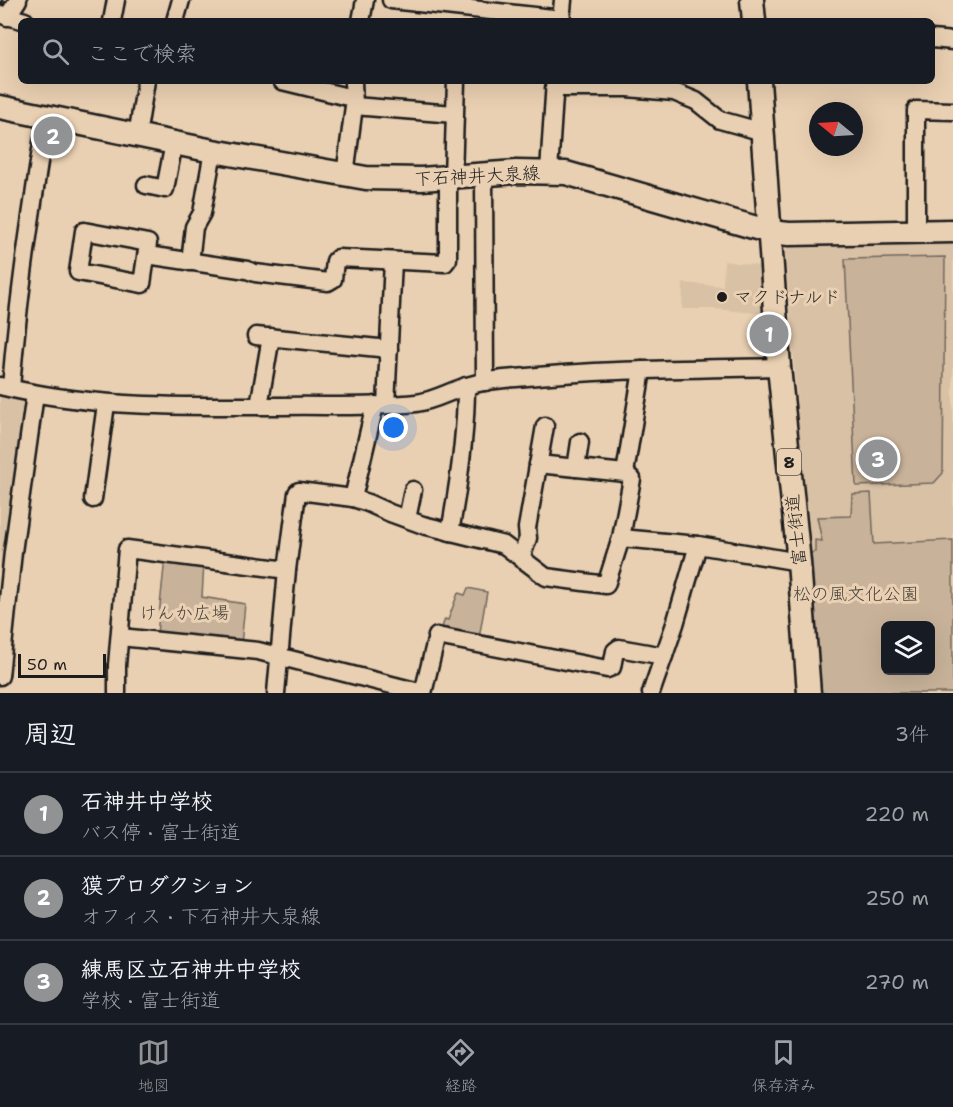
<!DOCTYPE html>
<html lang="ja">
<head>
<meta charset="utf-8">
<style>
	body { margin:0; font-family:"Shantell Sans","Klee One",sans-serif; background:#20242c; color:#f1f3f6 }
	.controls { position:absolute; right:18px; bottom:18px; display:grid; overflow:hidden; border-radius:9px; box-shadow:0 6px 24px #0002 }
	.controls button { width:54px; height:54px; display:grid; place-items:center; padding:0; border:0; border-bottom:2px solid #363941; background:#171b24; color:#f1f3f6; font:30px sans-serif }
	.compass { position:absolute; left:809px; top:102px; width:54px; height:54px; border-radius:50%; background:#171b24; box-shadow:0 6px 24px #0002; rotate:288deg }
	.scale { position:absolute; left:18px; bottom:15px; width:88px; box-sizing:border-box; padding-left:6px; border:3px solid #1c1c1c; border-top:0; font-size:16px; line-height:21px; white-space:nowrap; color:#1c1c1c; -webkit-text-stroke:4px #ead0b2; paint-order:stroke }
	.you { position:absolute; left:394px; top:428px; width:21px; height:21px; margin:-15px; border:4px solid #fff; border-radius:50%; background:#1a73e8; box-shadow:0 0 0 9px #1a73e833 }
	.badge { display:grid; place-items:center; width:39px; height:39px; border-radius:50%; background:#919294; color:#fff; font-size:20px; font-weight:700 }
	.pin { position:absolute; translate:-50% -50%; border:3px solid #fff; box-shadow:0 2px 6px #0006 }
	.list { margin:0; padding:0; list-style:none }
	h2 { display:flex; justify-content:space-between; align-items:center; height:78px; margin:0; padding:0 24px; font-size:26px }
	h2 small { font-size:20px; font-weight:400; color:#9ea1a6 }
	.list li { display:grid; grid-template-columns:39px 1fr auto; gap:18px; align-items:center; box-sizing:border-box; height:84px; padding:0 24px; border-top:2px solid #363941 }
	.list b { display:block; font-size:22px; white-space:nowrap }
	.list p { margin:0; font-size:20px; white-space:nowrap; color:#9ea1a6 }
	.list em { font-size:20px; font-style:normal; color:#9ea1a6 }
	.icon { flex:none; width:33px; height:33px; fill:none; stroke:currentColor; stroke-width:2; stroke-linecap:round; stroke-linejoin:round }
	.map { position:relative; flex:none; width:953px; height:693px; overflow:hidden }
	.search { position:absolute; background:#171b24; box-shadow:0 6px 24px #0002; left:18px; right:18px; top:18px; height:66px; display:flex; align-items:center; gap:15px; box-sizing:border-box; padding:0 21px; border-radius:9px; color:#9ea1a6; font-size:22px }
	.sheet { height:330px; background:#171b24 }
	nav { display:flex; justify-content:space-around; align-items:center; box-sizing:border-box; height:84px; border-top:2px solid #363941; background:#171b24; font-size:16px; color:#9ea1a6 }
	nav a { display:grid; justify-items:center; gap:3px }
	nav .on { color:#919294 }
	.map>svg:first-child { display:block }
</style>
</head>
<body>
<div class="map">
<svg width="953" height="693" viewBox="0 0 953 693">
	<rect width="100%" height="100%" fill="#ead0b2"/>
	<filter id="ink" filterUnits="userSpaceOnUse"><feTurbulence type="fractalNoise" baseFrequency=".0167" numOctaves="2"/><feDisplacementMap in="SourceGraphic" scale="12" xChannelSelector="R" yChannelSelector="G"/><feConvolveMatrix kernelMatrix="1 2 1 2 8 2 1 2 1" color-interpolation-filters="sRGB"/></filter>
	<g filter="url(#ink)">
		<g fill="#d9c1a6">
			<path d="M953,242V544L809,552L785,251L790,245Z"/>
			<path d="M724,261L760,266L764,314L715,309H682L683,283L723,286Z"/>
			<path d="M0,390L27,396L0,627Z"/>
		</g>
		<g fill="#c8b29a" stroke="#72675b" stroke-width="1.5" fill-rule="evenodd">
			<path d="M945,257L943,473L934,483L856,486L845,259Z"/>
			<path d="M871,493L874,544L953,540V693H819L810,553L815,552V540L822,541L817,517L851,516L852,494ZM886,626H930V670H886Z"/>
			<path d="M165,558L204,563L202,597L245,604L241,645L157,634Z"/>
			<path d="M468,588L487,592L480,633L476,638L446,632L442,627L445,619L448,620L458,593L465,595Z"/>
		</g>
		<g fill="none" stroke-linecap="round" stroke-linejoin="round">
			<defs>
				<g id="minor">
					<path d="M391,0L562,19"/>
					<path d="M0,14L25,21"/>
					<path d="M7,17L18,0"/>
					<path d="M112,21L116,0"/>
					<path d="M175,21L181,0"/>
					<path d="M361,21L365,0"/>
					<path d="M561,21L563,0"/>
					<path d="M932,39L953,41"/>
					<path d="M282,81L352,98"/>
					<path d="M554,88H627L674,92L696,101L720,120L763,132"/>
					<path d="M354,106L454,114"/>
					<path d="M137,136L146,81"/>
					<path d="M549,171L555,81"/>
					<path d="M345,175L354,106L353,81"/>
					<path d="M484,175L485,382"/>
					<path d="M453,177L456,81"/>
					<path d="M146,185L165,189L174,143"/>
					<path d="M84,231L148,243L142,284L78,272Z"/>
					<path d="M916,232V110L953,111"/>
					<path d="M147,255L247,270L255,273L328,282L333,279L335,261L338,258L445,263L448,259V177"/>
					<path d="M190,262L194,227L202,213L213,151"/>
					<path d="M256,336L389,349"/>
					<path d="M0,386C95,409 183,406 280,406C325,405 371,408 416,403C434,401 450,391 467,386C483,381 500,379 516,378C604,369 692,369 779,367"/>
					<path d="M11,388C18,297 32,207 46,117"/>
					<path d="M386,405L393,261"/>
					<path d="M259,406L271,337"/>
					<path d="M576,468L580,442"/>
					<path d="M625,473L642,370"/>
					<path d="M353,498L375,405"/>
					<path d="M93,499L106,404"/>
					<path d="M407,519L413,490"/>
					<path d="M450,532C459,483 466,436 466,386"/>
					<path d="M621,538L698,545L799,562"/>
					<path d="M521,558L528,538L527,528L545,426"/>
					<path d="M120,637L258,651L423,693"/>
					<path d="M0,676L13,552L35,394"/>
					<path d="M117,693V665L127,549L287,570"/>
					<path d="M276,693L287,570L297,493L299,491L353,498L368,503L390,513L423,525L504,545L546,577L606,585L621,538L632,479L625,473L538,464"/>
					<path d="M423,693L437,636L607,669L612,667L615,651L619,648L664,656"/>
					<path d="M651,693L675,624L698,545"/>
				</g>
				<g id="major">
					<path d="M752,0L754,21"/>
					<path d="M759,81L779,367L799,562L809,693"/>
					<path d="M0,107L213,151L366,178L421,179L516,172L566,173L770,232L789,234L953,231"/>
				</g>
			</defs>
			<use href="#minor" stroke="#1c1c1c" stroke-width="21"/>
			<use href="#major" stroke="#1c1c1c" stroke-width="27"/>
			<use href="#minor" stroke="#ead0b2" stroke-width="16"/>
			<use href="#major" stroke="#ead0b2" stroke-width="22"/>
			<path stroke="#1c1c1c" stroke-width="4" stroke-dasharray="9 4.5" stroke-linecap="butt" d="M0,5L3,0"/>
		</g>
	</g>
	<circle fill="#1c1c1c" stroke="#ead0b2" stroke-width="2" cx="722" cy="297" r="6"/>
	<g text-anchor="middle" stroke-width="6" stroke-linejoin="round" paint-order="stroke">
		<rect fill="#ead0b2" stroke="#5a5249" stroke-width="1.5" x="777" y="449" width="24" height="26" rx="4.5"/>
		<g font-size="16" font-weight="bold" fill="#1c1c1c">
			<text x="789" y="468">8</text>
		</g>
		<g font-size="18" fill="#1c1c1c" stroke="#ead0b2">
			<text transform="translate(477 176) rotate(-3)" y="6">下石神井大泉線</text>
			<text transform="translate(796 530) rotate(-96)" y="6">富士街道</text>
		</g>
		<g font-size="18" fill="#1c1c1c" stroke="#ead0b2" text-anchor="start">
			<text x="734" y="303">マクドナルド</text>
		</g>
		<g font-size="18" fill="#47423c" stroke="#ead0b2">
			<text x="856" y="600">松の風文化公園</text>
			<text x="184" y="619">けんか広場</text>
		</g>
	</g>
</svg>
<div class="controls">
<button><svg class="icon" aria-label="layers" viewBox="0 0 24 24"><path d="M12 4l9 5-9 5-9-5zM3 14l9 5 9-5"/></svg></button>
</div>
<svg class="compass" viewBox="-18 -18 36 36"><path d="M0-13l5 13h-10z" fill="#e53935"/><path d="M0 13l5-13h-10z" fill="#9ea1a6"/></svg>
<div class="scale">50 m</div>
<div class="you"></div>
<div class="pin badge" style="left:769px;top:334px">1</div>
<div class="pin badge" style="left:53px;top:136px">2</div>
<div class="pin badge" style="left:878px;top:459px">3</div>
<div class="search"><svg class="icon" aria-label="search" viewBox="0 0 24 24"><circle cx="10" cy="10" r="6"/><path d="M15 15l6 6"/></svg>ここで検索</div>
</div>
<section class="sheet">
<h2>周辺<small>3件</small></h2>
<ul class="list">
<li><span class="badge">1</span><div><b>石神井中学校</b><p>バス停 · 富士街道</p></div><em>220 m</em></li>
<li><span class="badge">2</span><div><b>獏プロダクション</b><p>オフィス · 下石神井大泉線</p></div><em>250 m</em></li>
<li><span class="badge">3</span><div><b>練馬区立石神井中学校</b><p>学校 · 富士街道</p></div><em>270 m</em></li>
</ul>
</section>
<nav>
<a class="on"><svg class="icon" aria-label="map" viewBox="0 0 24 24"><path d="M3 6l6-2 6 2 6-2v14l-6 2-6-2-6 2zM9 4v14M15 6v14"/></svg>地図</a>
<a><svg class="icon" aria-label="directions" viewBox="0 0 24 24"><path d="M12 3l9 9-9 9-9-9zM9 14v-3h6M13 9l2 2-2 2"/></svg>経路</a>
<a><svg class="icon" aria-label="saved" viewBox="0 0 24 24"><path d="M7 4h10v16l-5-4-5 4z"/></svg>保存済み</a>
</nav>
</body>
</html>
